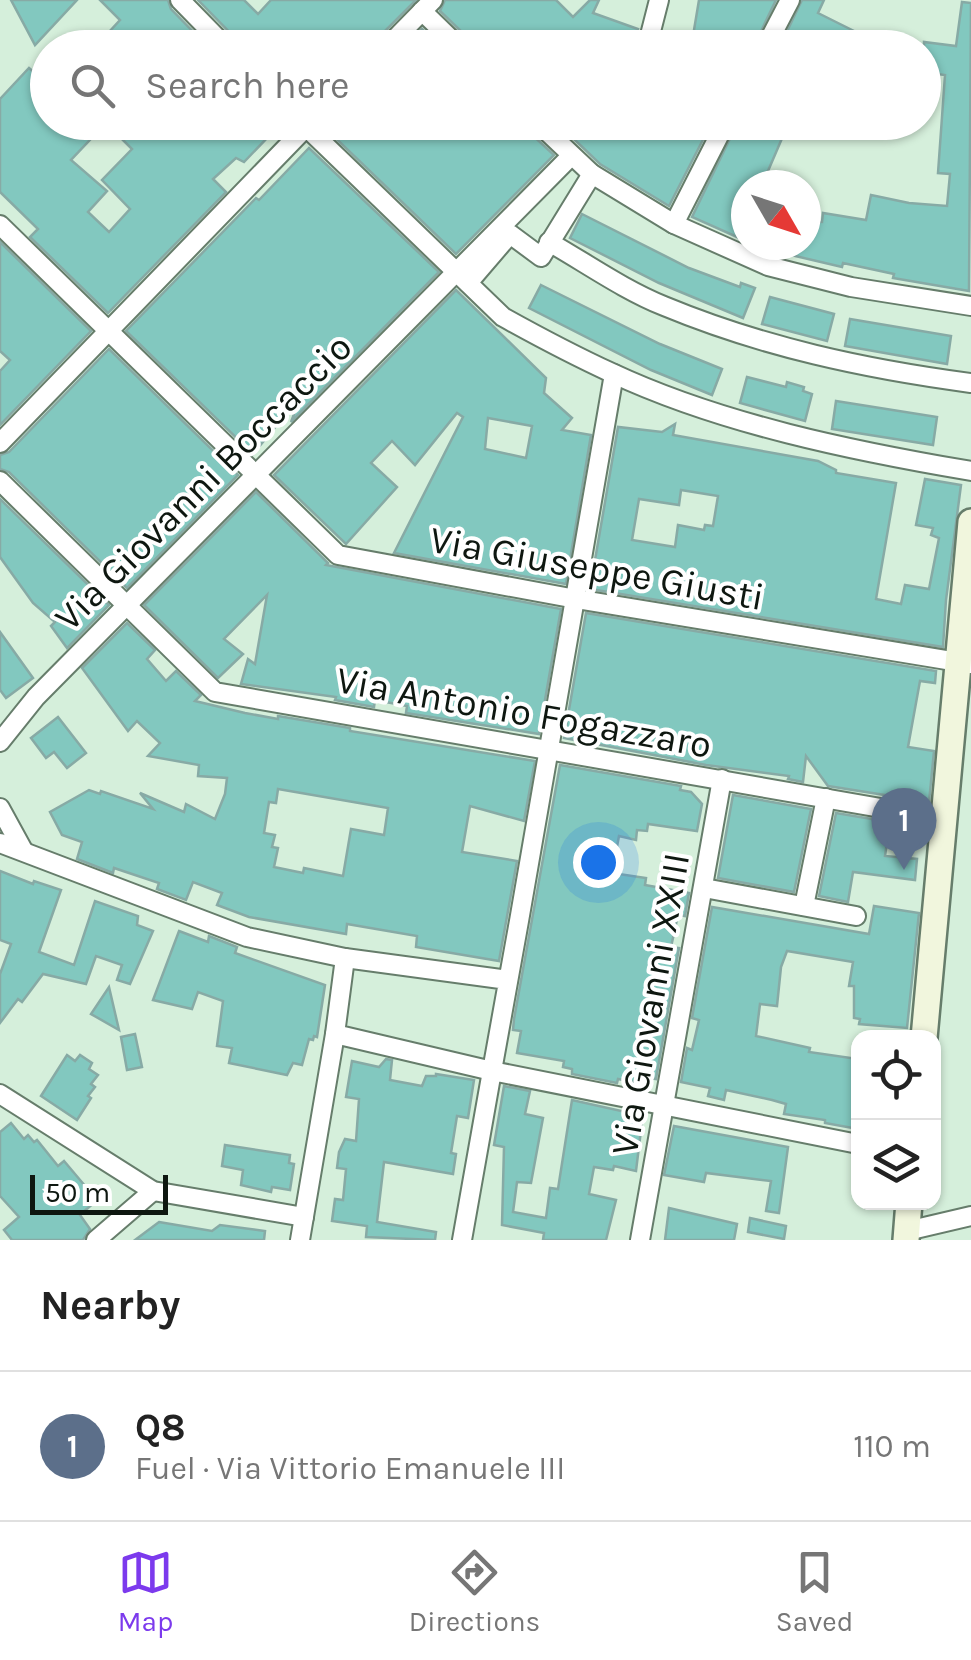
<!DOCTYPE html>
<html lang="en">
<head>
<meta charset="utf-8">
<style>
	body { margin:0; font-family:Karla,sans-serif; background:#f6f6f6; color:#222 }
	.controls { position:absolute; right:30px; bottom:30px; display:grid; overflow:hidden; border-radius:20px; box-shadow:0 2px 8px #0004 }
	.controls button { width:90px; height:90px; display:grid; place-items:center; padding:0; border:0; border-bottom:2px solid #e0e0e0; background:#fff; color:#222; font:50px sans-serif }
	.compass { position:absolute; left:731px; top:170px; width:90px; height:90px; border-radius:50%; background:#fff; box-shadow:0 2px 8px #0004; rotate:129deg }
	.scale { position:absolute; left:30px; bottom:25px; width:138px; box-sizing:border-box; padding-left:10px; border:5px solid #0e1710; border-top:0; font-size:28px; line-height:35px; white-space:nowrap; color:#0e1710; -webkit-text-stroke:8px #fff; paint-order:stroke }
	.you { position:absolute; left:598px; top:862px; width:35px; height:35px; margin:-25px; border:8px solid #fff; border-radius:50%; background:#1a73e8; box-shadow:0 0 0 15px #1a73e833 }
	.badge { display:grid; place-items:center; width:65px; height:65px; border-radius:50%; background:#7c3aed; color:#fff; font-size:32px; font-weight:700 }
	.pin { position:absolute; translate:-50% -82px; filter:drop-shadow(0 2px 5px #0008) }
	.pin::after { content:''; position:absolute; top:52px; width:35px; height:30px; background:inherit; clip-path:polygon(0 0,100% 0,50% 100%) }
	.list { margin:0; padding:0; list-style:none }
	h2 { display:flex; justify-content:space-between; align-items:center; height:130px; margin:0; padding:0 40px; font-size:42px }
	h2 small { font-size:32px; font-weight:400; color:#767676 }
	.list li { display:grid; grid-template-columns:65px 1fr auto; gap:30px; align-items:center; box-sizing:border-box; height:150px; padding:0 40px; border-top:2px solid #e0e0e0 }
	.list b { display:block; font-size:38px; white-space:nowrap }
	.list p { margin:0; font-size:32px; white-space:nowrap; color:#767676 }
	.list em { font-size:32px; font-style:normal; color:#767676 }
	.icon { flex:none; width:55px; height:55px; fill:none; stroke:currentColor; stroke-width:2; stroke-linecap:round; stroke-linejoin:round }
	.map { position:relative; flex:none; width:971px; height:1240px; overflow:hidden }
	.search { position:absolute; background:#fff; box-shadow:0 2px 8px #0004; left:30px; right:30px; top:30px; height:110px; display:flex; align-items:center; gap:25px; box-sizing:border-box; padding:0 35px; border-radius:55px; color:#767676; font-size:38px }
	.sheet { height:280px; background:#fff }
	nav { display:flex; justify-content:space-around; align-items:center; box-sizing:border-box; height:140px; border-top:2px solid #e0e0e0; background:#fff; font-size:28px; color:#767676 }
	nav a { display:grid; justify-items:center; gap:5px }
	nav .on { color:#7c3aed }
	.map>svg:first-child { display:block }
</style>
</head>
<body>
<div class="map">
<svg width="971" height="1240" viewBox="0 0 971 1240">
	<rect width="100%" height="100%" fill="#d5efdb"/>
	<g fill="#82c8bf" stroke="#87aaa5" stroke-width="2.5" fill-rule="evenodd">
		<path d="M11,0H77L35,45Z"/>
		<path d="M100,0H168L171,9L209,48H103L113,37L108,33L120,20Z"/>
		<path d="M198,0H244L258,14L271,0H416L377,39L374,48H239L236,39Z"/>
		<path d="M445,0H556L573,17L590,0H599L593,13L638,29L631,48H472L469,39L440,11Z"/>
		<path d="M699,0H776L753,48H691Z"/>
		<path d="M802,0H824L818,13L856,32L849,48H779Z"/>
		<path d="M962,2L971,3L969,291L893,278L894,274L843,263L842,267L774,251L775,245H806V221L822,222L823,213L866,220L871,195L909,203L947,206L950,174L938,173L945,75L937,74V70L924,68V42L956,46Z"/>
		<path d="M422,29L442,48H404Z"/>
		<path d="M29,68L48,84V122H126L142,138L157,122H259L268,137L244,162L236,158L213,179L226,192L108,313L30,237L38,229L0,192V99ZM106,123L132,149L102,180L130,209L109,232L88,212L107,191L71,160Z"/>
		<path d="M330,122H399L408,130L415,122H435L445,132L453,122H525L528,131L554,155L456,254L325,128Z"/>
		<path d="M556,122H712L669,206L600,164Z"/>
		<path d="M738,122H789L762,185H746V241L692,217Z"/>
		<path d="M309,148L439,272L291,422L301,396L253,454L126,331L256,198L259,200Z"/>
		<path d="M582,214L689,268L740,287L741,283L755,288L743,318L659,283L570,238Z"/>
		<path d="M0,242L91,331L0,425V371L10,360L0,351Z"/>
		<path d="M541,285L660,344L722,369L712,395L651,370L529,308Z"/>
		<path d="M456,290L546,378L544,393L572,418L562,430L591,435L566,584L394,553L463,417L457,413L415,465L392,441L371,463L397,487L346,544L274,475ZM488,418L532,426L526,458L485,449Z"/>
		<path d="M770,297L834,314L827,341L762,324Z"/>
		<path d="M850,319L951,336L947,364L845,346Z"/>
		<path d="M109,349L238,475L127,588L9,472L0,469V455L9,452Z"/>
		<path d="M747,377L786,387L787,382L804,387L803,391L812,394L805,421L740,403Z"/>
		<path d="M836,401L937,417L933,445L832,429Z"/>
		<path d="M675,424L673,435L818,461L836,470V473L896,483L876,599L901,604L905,585L929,589L939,538L931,535L933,528L916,525L925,479L961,485L946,600L943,647L590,589L618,427L662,432ZM681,490L718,496L713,526L705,525L704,530L678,525L675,547L632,540L639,499L679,505Z"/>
		<path d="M256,492L328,563L326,565L561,609L539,734L406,713L407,706L375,700L374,707L335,700L336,697L241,684L248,659L255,664L267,595L224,639L243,654L218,678L144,605Z"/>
		<path d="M0,499L109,605L67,648L51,626L55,622L33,603L0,557Z"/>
		<path d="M586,613L936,671L935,683L920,681L908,747L934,751L929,802L828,786L806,756L803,782L788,779L789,776L706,765L564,738Z"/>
		<path d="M127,623L155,650L147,659L166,681L176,671L201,695L195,701L245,713L278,719V716L350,728V731L535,761L524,821L470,806L462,852L517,861L499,961L416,947L417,936L347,924L346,934L249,917L217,905L222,893L193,882L186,900L157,889L159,883L114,868L113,873L77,859L82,842L62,835L50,812L89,790L100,794L101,791L153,809L140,793L184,812L186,804L215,819L225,794L227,778L198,776L199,765L148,756L160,743L137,721L128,731L82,668ZM278,789L388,808L384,835L351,829L343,876L304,868L303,873L274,867L278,848L272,847L275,835L264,833L269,802L276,803Z"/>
		<path d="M0,632L33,678L6,698L0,690Z"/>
		<path d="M58,717L86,753L67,768L54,752L46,758L31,738Z"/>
		<path d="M560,765L681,786L680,790L691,792L702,804L697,831L648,824L647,831L637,830L636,840L619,836L612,873L646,878L645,885L689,893L685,916L678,915L671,947L679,948L656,1079L636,1076L634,1082L618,1079L617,1083L572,1074V1069L563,1067L564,1061L517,1053L521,1031L513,1030L514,1019Z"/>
		<path d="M733,795L811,809L794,892L718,878Z"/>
		<path d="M836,813L890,822L885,856L917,859L915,880L853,872L848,902L819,896Z"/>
		<path d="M0,871L33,884L34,881L61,890L39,952L74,965L95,901L138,916L137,925L153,931L130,984L117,980L122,965L96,956L86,984L43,974L22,1002L18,999L0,1023V974L11,944L0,940Z"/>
		<path d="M874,906L919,913L907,1028L859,1024L860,1019L854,1018V986H849L853,962L787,951L781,967L777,1006L760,1004L756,1036L810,1048L809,1052L858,1059V1129L825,1123V1120L784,1114L786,1104L772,1100L726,1090L724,1100L708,1096L710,1088L681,1082L687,1048L692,1050L699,1020L692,1018L712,907L869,934Z"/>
		<path d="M179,931L208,942L209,936L237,947L235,953L325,985L317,1037L314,1036L313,1040L309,1039L302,1065L293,1063L287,1075L229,1063L232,1048L217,1046L223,1001L198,992L192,1009L153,1000Z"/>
		<path d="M109,987L119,1030L91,1014Z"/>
		<path d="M135,1034L142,1067L127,1070L121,1037Z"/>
		<path d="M67,1055L75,1061L80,1055L92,1063L89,1069L98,1075L91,1084L95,1087L88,1096L91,1098L77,1120L41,1096Z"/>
		<path d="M386,1059L392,1060L390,1080L422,1086L426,1076H436V1074L474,1080L468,1118L457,1116L451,1153L456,1154L453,1174L384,1162L377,1222L436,1232L435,1240L366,1237L367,1226L332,1221L335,1199L343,1200L346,1169L337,1168L339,1152L345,1139L356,1141L359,1099L346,1097L352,1061L379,1067Z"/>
		<path d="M504,1086L530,1091L525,1114L543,1118L531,1183L517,1182L513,1212L546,1218L550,1188L558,1189L572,1100L635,1114L637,1122H642L636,1171L614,1166L613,1170L594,1167L589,1194L616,1200L606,1240H543L544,1233L502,1225L504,1147L494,1145Z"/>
		<path d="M11,1123L24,1139L28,1135L34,1142L37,1140L58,1166L64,1161L97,1200L80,1215L90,1229L83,1240H12L4,1230L19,1217L0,1196V1132Z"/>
		<path d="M674,1126L788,1147L779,1213L766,1211L771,1181L706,1173L704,1182L664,1175Z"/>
		<path d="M225,1145L290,1155L289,1163L294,1164L290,1190L272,1187L271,1192L241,1185L243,1170L222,1166Z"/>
		<path d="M669,1208L737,1224L734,1240H665Z"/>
		<path d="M750,1218L786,1226L784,1239L748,1232Z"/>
		<path d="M159,1222L212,1231L220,1225L265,1231L264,1240H135Z"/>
	</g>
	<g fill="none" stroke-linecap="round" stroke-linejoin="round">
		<defs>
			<g id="street">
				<path d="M180,0L227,48"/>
				<path d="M422,11L460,48"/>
				<path d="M648,43L659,0"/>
				<path d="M386,48L433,0"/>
				<path d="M765,48L790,0"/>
				<path d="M301,122L503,317C539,337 575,356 612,373C721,424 853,451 971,471"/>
				<path d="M537,122L592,174L674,224L768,266L851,287L971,306"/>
				<path d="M674,224L726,122"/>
				<path d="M0,225L338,555L576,599L971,664"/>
				<path d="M549,242C586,263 624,290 664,306C763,347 865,369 971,383"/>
				<path d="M468,283L510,234L541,257L592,174"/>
				<path d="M0,443L311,122"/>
				<path d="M0,481L215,692L944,819"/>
				<path d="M0,742L36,697L571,156"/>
				<path d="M0,808L23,850"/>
				<path d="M0,843L247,937L345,958"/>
				<path d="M704,888L856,916"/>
				<path d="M804,906L826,798"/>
				<path d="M508,980L345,958L335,1034L492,1071C534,839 575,607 614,374"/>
				<path d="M0,1094L153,1191L304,1217"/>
				<path d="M907,1231L971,1216"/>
				<path d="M96,1240L153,1191"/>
				<path d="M300,1240L335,1034"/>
				<path d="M462,1240L492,1071L858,1144"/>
				<path d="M640,1240L722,779"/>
			</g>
			<g id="secondary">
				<path d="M924,1038L971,522"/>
				<path d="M906,1240L909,1202"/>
			</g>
		</defs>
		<use href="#street" stroke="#667d6b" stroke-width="22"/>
		<use href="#secondary" stroke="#667d6b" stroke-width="30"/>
		<use href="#street" stroke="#fff" stroke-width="18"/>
		<use href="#secondary" stroke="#f1f6dd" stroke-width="25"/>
	</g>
	<g text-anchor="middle" stroke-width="8" stroke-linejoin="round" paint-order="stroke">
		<g font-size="38" fill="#0e1710" stroke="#fff">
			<text transform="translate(203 482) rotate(-45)" y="13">Via Giovanni Boccaccio</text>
			<text transform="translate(597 568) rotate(10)" y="13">Via Giuseppe Giusti</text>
			<text transform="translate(524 712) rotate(10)" y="13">Via Antonio Fogazzaro</text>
			<text transform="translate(650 1004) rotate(-80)" y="13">Via Giovanni XXIII</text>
		</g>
	</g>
</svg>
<div class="controls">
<button><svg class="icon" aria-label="locate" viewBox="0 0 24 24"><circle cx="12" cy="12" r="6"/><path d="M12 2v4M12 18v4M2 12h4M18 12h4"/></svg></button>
<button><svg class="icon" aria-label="layers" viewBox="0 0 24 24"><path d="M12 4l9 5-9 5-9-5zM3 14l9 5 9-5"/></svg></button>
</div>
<svg class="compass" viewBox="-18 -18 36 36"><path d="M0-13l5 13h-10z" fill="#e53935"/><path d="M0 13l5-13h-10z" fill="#767676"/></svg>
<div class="scale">50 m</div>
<div class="you"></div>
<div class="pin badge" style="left:904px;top:870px;background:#5c6f8a">1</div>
<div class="search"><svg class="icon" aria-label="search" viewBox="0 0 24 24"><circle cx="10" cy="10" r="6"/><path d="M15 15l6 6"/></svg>Search here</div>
</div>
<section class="sheet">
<h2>Nearby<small></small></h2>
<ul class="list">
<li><span class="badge" style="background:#5c6f8a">1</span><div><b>Q8</b><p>Fuel · Via Vittorio Emanuele III</p></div><em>110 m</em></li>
</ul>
</section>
<nav>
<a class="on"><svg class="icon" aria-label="map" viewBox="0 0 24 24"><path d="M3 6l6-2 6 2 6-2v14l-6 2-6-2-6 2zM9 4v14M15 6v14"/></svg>Map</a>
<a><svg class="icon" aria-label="directions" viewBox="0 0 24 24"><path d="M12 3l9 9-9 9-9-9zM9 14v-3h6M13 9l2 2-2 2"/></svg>Directions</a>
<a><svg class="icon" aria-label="saved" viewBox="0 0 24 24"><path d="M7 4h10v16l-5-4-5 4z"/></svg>Saved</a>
</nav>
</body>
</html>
